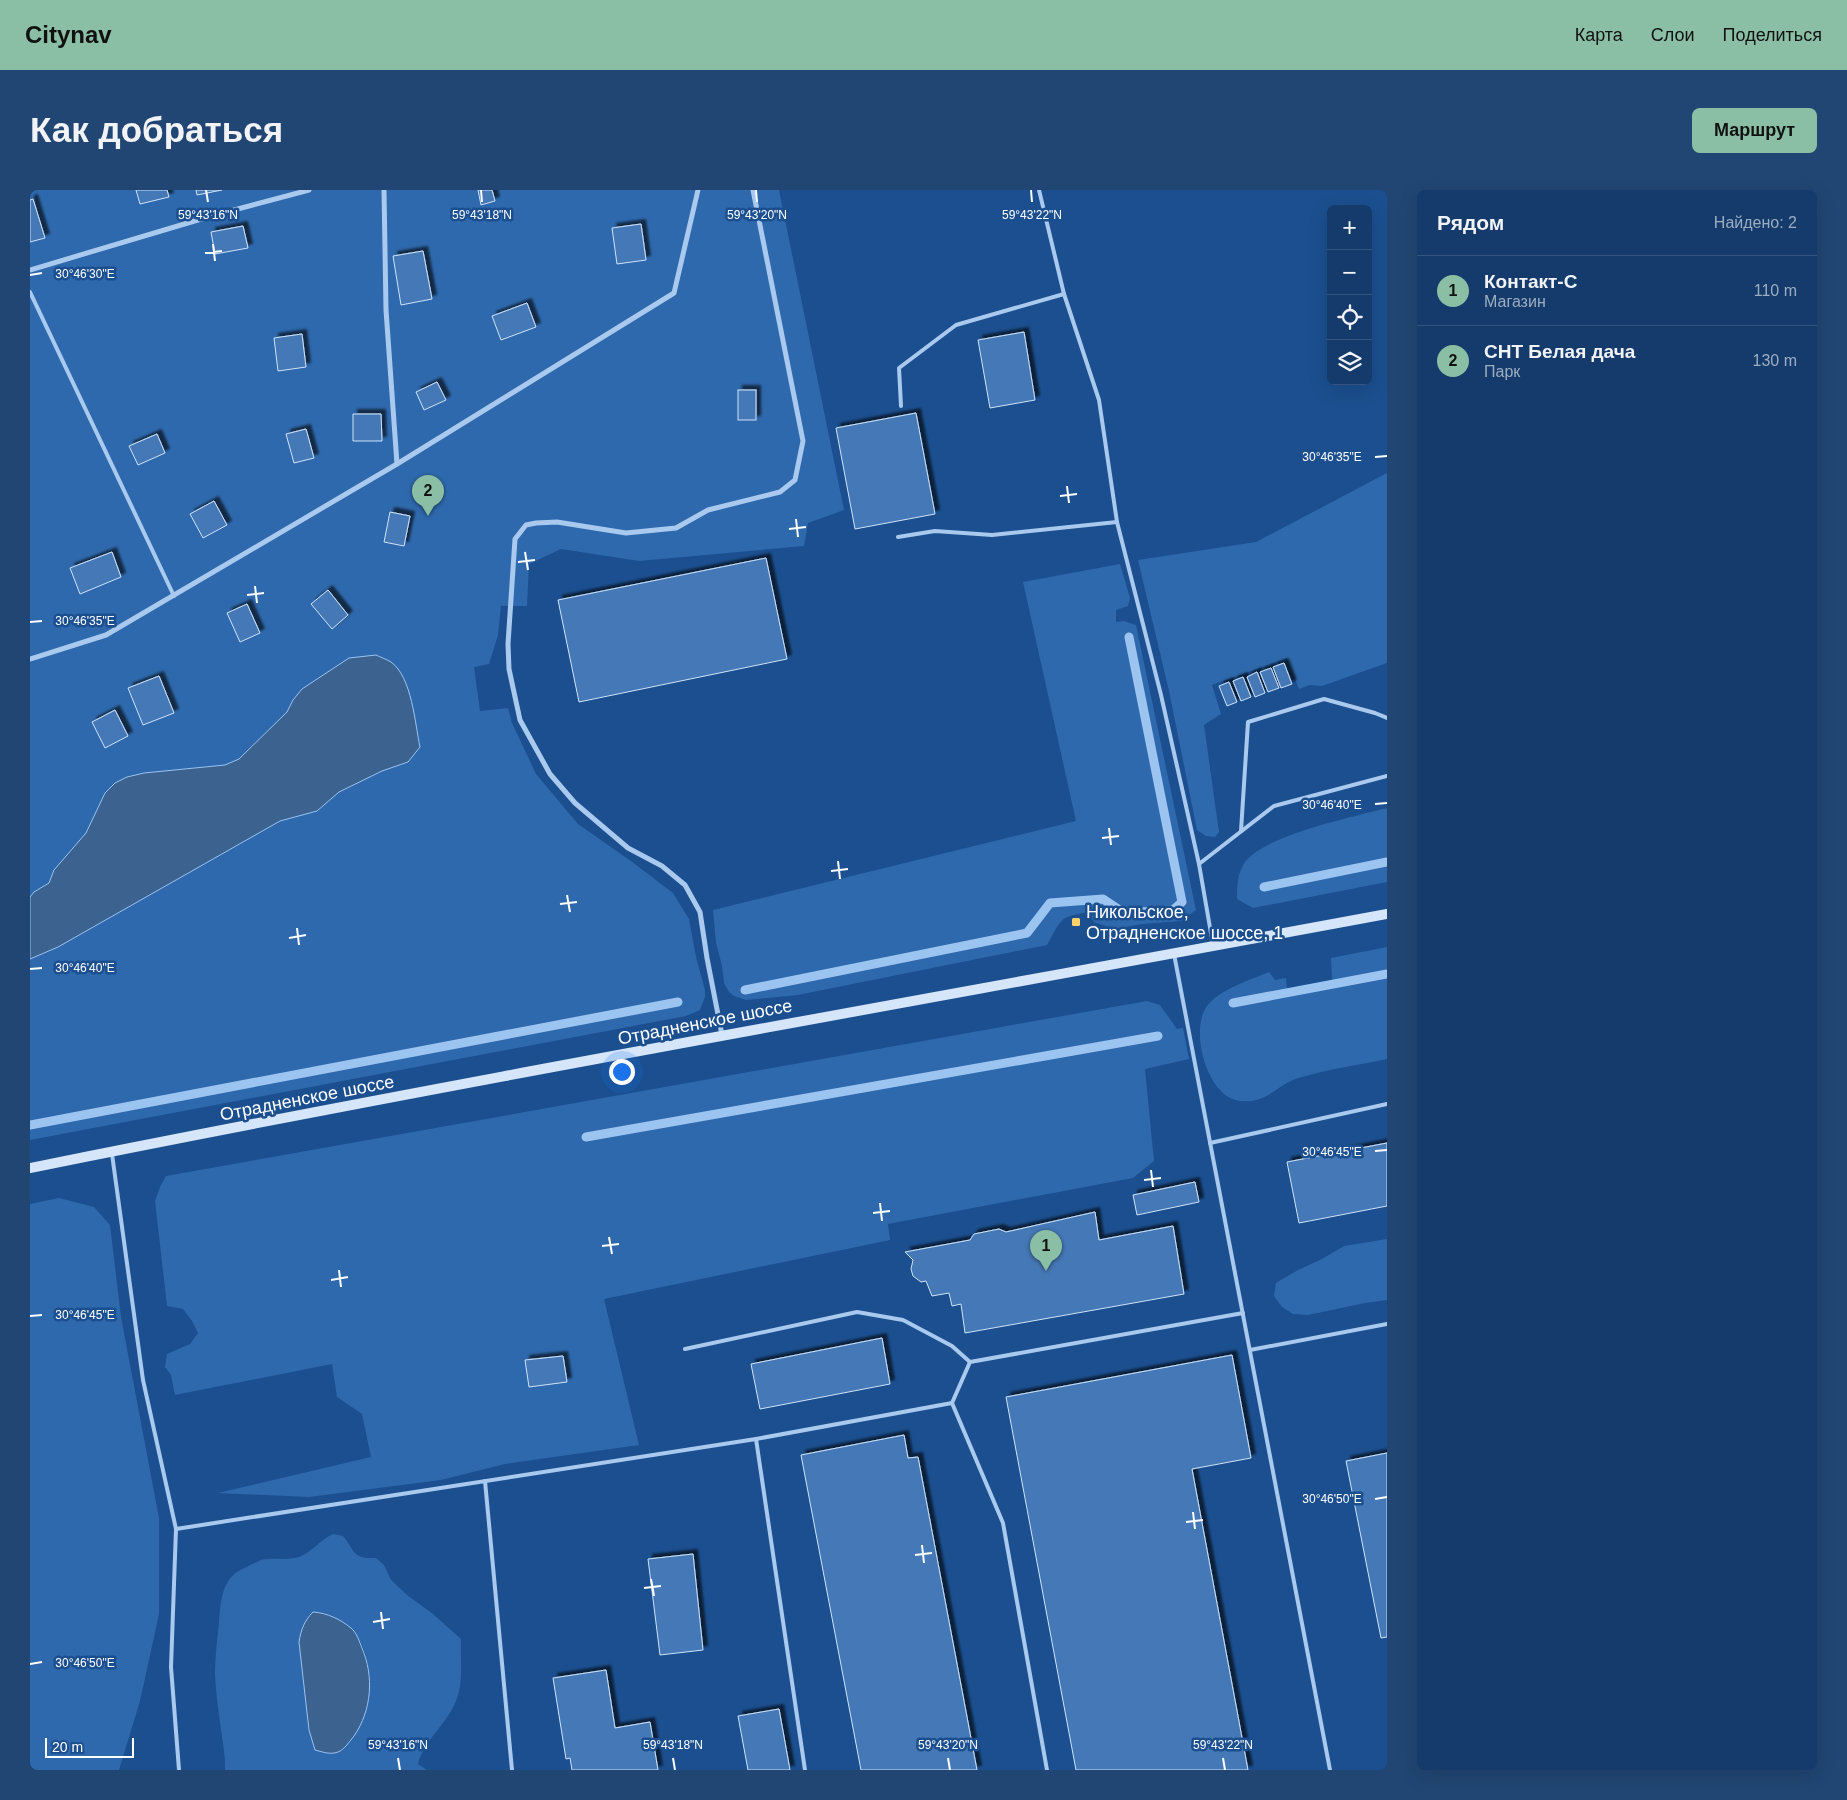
<!DOCTYPE html>
<html lang="ru">
<head>
<meta charset="utf-8">
<style>
	body { margin:0; font-family:Helvetica,sans-serif; background:#214673; color:#f1f3f6 }
	.controls { position:absolute; right:15px; top:15px; display:grid; overflow:hidden; border-radius:8px; box-shadow:0 5px 20px #0002 }
	.controls button { width:45px; height:45px; display:grid; place-items:center; padding:0; border:0; border-bottom:1px solid #33557e; background:#143b6b; color:#f1f3f6; font:25px sans-serif }
	.scale { position:absolute; left:15px; bottom:12px; width:89px; box-sizing:border-box; padding-left:5px; border:2px solid #fff; border-top:0; font-size:14px; line-height:18px; white-space:nowrap; color:#fff; -webkit-text-stroke:4px #1b4f8f; paint-order:stroke }
	.you { position:absolute; left:591px; top:881px; width:18px; height:18px; margin:-12px; border:4px solid #fff; border-radius:50%; background:#1a73e8; box-shadow:0 0 0 8px #1a73e833 }
	.badge { display:grid; place-items:center; width:32px; height:32px; border-radius:50%; background:#8abfa5; color:#111; font-size:16px; font-weight:700 }
	.pin { position:absolute; translate:-50% -41px; filter:drop-shadow(0 1px 2px #0008) }
	.pin::after { content:''; position:absolute; top:26px; width:18px; height:15px; background:inherit; clip-path:polygon(0 0,100% 0,50% 100%) }
	.list { margin:0; padding:0; list-style:none }
	h2 { display:flex; justify-content:space-between; align-items:center; height:65px; margin:0; padding:0 20px; font-size:21px }
	h2 small { font-size:16px; font-weight:400; color:#9dadc1 }
	.list li { display:grid; grid-template-columns:32px 1fr auto; gap:15px; align-items:center; box-sizing:border-box; height:70px; padding:0 20px; border-top:1px solid #33557e }
	.list b { display:block; font-size:19px; white-space:nowrap }
	.list p { margin:0; font-size:16px; white-space:nowrap; color:#9dadc1 }
	.list em { font-size:16px; font-style:normal; color:#9dadc1 }
	.icon { flex:none; width:28px; height:28px; fill:none; stroke:currentColor; stroke-width:2; stroke-linecap:round; stroke-linejoin:round }
	.map { position:relative; flex:none; width:1357px; height:1580px; overflow:hidden; border-radius:8px }
	header { display:flex; align-items:center; gap:30px; box-sizing:border-box; height:70px; padding:0 25px; background:#8abfa5; color:#111 }
	header strong { font-size:24px }
	nav { display:flex; gap:28px; margin-inline-start:auto; font-size:18px }
	.intro { display:flex; align-items:center; justify-content:space-between; box-sizing:border-box; height:120px; padding:0 30px }
	h1 { margin:0; font-size:35px }
	.button { padding:12px 22px; border-radius:8px; background:#8abfa5; color:#111; font-size:18px; font-weight:700 }
	main { display:flex; gap:30px; padding:0 30px }
	aside { flex:1; background:#143b6b; border-radius:8px; box-shadow:0 5px 20px #0002 }
	.map>svg:first-child { display:block }
</style>
</head>
<body>
<header>
<strong>Citynav</strong>
<nav><a>Карта</a><a>Слои</a><a>Поделиться</a></nav>
</header>
<div class="intro"><h1>Как добраться</h1><a class="button">Маршрут</a></div>
<main>
<div class="map">
<svg width="1357" height="1580" viewBox="0 0 1357 1580">
	<defs>
		<filter id="shadow"><feDropShadow dx="4.5" dy="-4.5" stdDeviation="1" flood-color="#0009"/></filter>
	</defs>
	<rect width="100%" height="100%" fill="#1b4f8f"/>
	<g fill="#2e69ad" fill-rule="evenodd">
		<path d="M0,0H749L814,320L778,333L774,356L609,371L531,359L499,374L497,416H471L468,445L459,474L444,477L450,521L478,518L482,533L506,584L548,634L601,671L643,703L659,729L666,767L675,800V807L670,820L656,826L0,950V769L28,757L250,631L287,621L309,602L352,581L378,572L319,468L272,499L263,510L257,522L209,569L195,575L114,583L97,587L75,603L56,643L24,680L19,693L4,702L0,707Z"/>
		<path d="M1357,283V473L1292,496L1280,495L1269,499L1257,468L1182,495L1191,524L1174,535L1189,642L1185,647L1176,646L1167,640L1139,501L1108,370L1226,352Z"/>
		<path d="M1090,374L1100,408L1098,416L1086,420V432L1094,431L1106,435L1166,720L1151,731L1112,734L1084,739L1064,732L1059,722C1028,727 1032,729 1017,755L768,805L716,810L704,806L699,802L694,793L692,776L686,753L683,720L1046,631L993,392Z"/>
		<path d="M1357,618V692L1223,718L1207,709C1207,696 1207,684 1215,672C1235,645 1323,627 1357,618Z"/>
		<path d="M1357,757V869C1329,875 1299,879 1272,887C1247,893 1239,914 1210,911C1177,908 1159,840 1177,816C1190,799 1220,790 1239,782L1245,790L1256,788L1257,799L1302,790L1301,768Z"/>
		<path d="M1117,811L1130,815L1147,839L1153,838L1159,869L1115,879L1124,971L1103,988L858,1034L860,1050L574,1109L609,1255L475,1274L411,1290L279,1307L188,1303L341,1267L332,1224L307,1207L302,1174L145,1205L141,1185L135,1177L137,1164L160,1154L168,1143L162,1131L153,1119L137,1116L125,1011L130,997L136,986Z"/>
		<path d="M29,1008L64,1017L80,1035L91,1127L129,1328V1424L110,1511L89,1580H0V1014Z"/>
		<path d="M1357,1049V1110L1335,1113L1278,1125L1263,1124L1252,1117L1244,1106L1246,1093L1268,1080L1292,1069L1314,1056Z"/>
		<path d="M303,1344L313,1346C326,1362 322,1369 346,1368L354,1375L361,1390L377,1405L403,1424L431,1449C430,1469 434,1492 426,1511C417,1534 394,1550 388,1574L397,1580H195V1570C192,1542 186,1512 185,1483C185,1467 187,1451 189,1434C190,1416 191,1393 207,1382C214,1378 224,1373 231,1370C243,1367 256,1371 269,1367C282,1362 290,1350 303,1344ZM283,1422C333,1427 344,1472 338,1516L285,1560L279,1540L269,1452C271,1440 274,1431 283,1422Z"/>
	</g>
	<g fill="#3c6290" stroke="#9cc4f0">
		<path d="M346,465C350,467 356,469 361,472C382,487 385,534 390,557L378,572L352,581L309,602L287,621L250,631L28,757L0,769V707L4,702L19,693L24,680L56,643L75,603L85,593L97,587L114,583L195,575L209,569L257,522L263,510L272,499L319,468Z"/>
		<path d="M283,1422C297,1423 310,1429 321,1438C327,1443 329,1451 332,1458C344,1486 342,1520 324,1546C320,1551 314,1560 308,1562C300,1565 293,1562 285,1560L279,1540L269,1452C271,1440 274,1431 283,1422Z"/>
	</g>
	<g fill="none" stroke-linecap="round" stroke-linejoin="round">
		<g stroke="#9cc4f0" stroke-width="9">
			<path d="M1234,697L1357,672"/>
			<path d="M715,800L997,743L1020,713L1073,709L1094,723L1143,720L1152,712L1099,447"/>
			<path d="M1203,813L1357,784"/>
			<path d="M0,935L648,812"/>
			<path d="M556,947L1128,846"/>
		</g>
	</g>
	<g fill="#4478b7" stroke="#cfe3fa" filter="url(#shadow)">
		<path d="M106,0H137L139,7L110,14Z"/>
		<path d="M166,0H192L167,5Z"/>
		<path d="M448,0H462L465,11L451,15Z"/>
		<path d="M3,9L15,48L0,52V10Z"/>
		<path d="M611,34L616,70L587,74L582,38Z"/>
		<path d="M213,36L218,58L185,64L181,42Z"/>
		<path d="M393,61L402,109L371,115L363,66Z"/>
		<path d="M497,113L506,137L471,150L462,126Z"/>
		<path d="M994,142L1005,210L960,218L948,150Z"/>
		<path d="M272,144L276,177L248,181L244,148Z"/>
		<path d="M407,192L416,210L394,220L386,202Z"/>
		<rect x="708" y="200" width="18" height="30"/>
		<path d="M886,223L905,324L825,339L806,238Z"/>
		<path d="M323,224H351L352,251H323Z"/>
		<path d="M276,239L284,268L264,273L256,244Z"/>
		<path d="M127,244L135,263L108,275L99,256Z"/>
		<path d="M184,311L197,335L173,348L160,324Z"/>
		<path d="M360,322L380,326L374,356L354,352Z"/>
		<path d="M82,362L91,387L50,404L40,378Z"/>
		<path d="M736,368L757,469L549,512L528,410Z"/>
		<path d="M298,400L318,425L302,439L281,414Z"/>
		<path d="M217,414L230,443L210,452L197,423Z"/>
		<path d="M1254,473L1262,494L1251,498L1243,477Z"/>
		<path d="M1241,478L1249,498L1238,502L1230,482Z"/>
		<path d="M1227,482L1235,503L1225,507L1217,487Z"/>
		<path d="M129,486L144,523L113,535L98,498Z"/>
		<path d="M1213,487L1221,507L1211,511L1203,491Z"/>
		<path d="M1199,492L1207,512L1197,516L1189,496Z"/>
		<path d="M85,520L98,546L75,558L62,532Z"/>
		<path d="M1357,953V1016L1269,1033L1257,972Z"/>
		<path d="M1165,992L1169,1012L1107,1025L1103,1005Z"/>
		<path d="M1065,1022L1069,1050L1143,1036L1154,1104L935,1143L931,1114L922,1116L919,1103L902,1106L896,1091L891,1092L883,1086L881,1079L883,1070L875,1062L940,1050L944,1044L969,1039L976,1042Z"/>
		<path d="M852,1148L860,1194L730,1219L721,1174Z"/>
		<path d="M1202,1165L1221,1268L1162,1279L1218,1580H1046L976,1207Z"/>
		<path d="M533,1166L537,1192L499,1197L495,1170Z"/>
		<path d="M874,1245L878,1268L888,1267L947,1580H831L771,1265Z"/>
		<path d="M1357,1263V1447L1351,1448L1316,1271Z"/>
		<path d="M663,1364L673,1460L630,1465L618,1369Z"/>
		<path d="M576,1480L585,1538L620,1532L628,1580H542L540,1568L536,1569L523,1488Z"/>
		<path d="M749,1519L760,1580H718L708,1526Z"/>
	</g>
	<g fill="none" stroke-linecap="round" stroke-linejoin="round">
		<g stroke="#a9c9ee" stroke-width="4">
			<path d="M1009,0L1034,104L1069,210L1087,332L1131,505L1169,674L1183,755"/>
			<path d="M0,102L144,406"/>
			<path d="M871,216L869,178L926,135L1034,104"/>
			<path d="M868,347L905,341L962,345L1087,332"/>
			<path d="M1211,641L1218,532L1294,509L1345,523L1357,528"/>
			<path d="M1169,674L1244,616L1357,586"/>
			<path d="M1144,764L1300,1580"/>
			<path d="M1180,953L1357,914"/>
			<path d="M82,964L113,1190L146,1339L141,1477L149,1580"/>
			<path d="M655,1159L827,1122L873,1130L922,1156L940,1172"/>
			<path d="M1220,1160L1357,1134"/>
			<path d="M922,1213L973,1333L1017,1580"/>
			<path d="M726,1249L775,1580"/>
			<path d="M455,1291L482,1580"/>
			<path d="M146,1339L726,1249L922,1213L940,1172L1213,1123"/>
		</g>
		<g stroke="#a9c9ee" stroke-width="5">
			<path d="M354,0L356,120L367,274"/>
			<path d="M0,80L178,27L279,0"/>
			<path d="M0,469L76,445L367,274L644,103L668,0"/>
			<path d="M692,845L677,768L670,722L655,695L632,676L598,658L545,613L520,584L490,530L479,479L478,454L485,349L496,335L506,333L527,332L596,343L646,338L678,320L750,302L765,290L773,251L723,0"/>
		</g>
		<path stroke="#d6e6fa" stroke-width="10" d="M0,978C451,887 905,808 1357,724"/>
	</g>
	<path fill="none" stroke="#fff" stroke-width="2" d="M176,0L178,12M451,0L452,12M726,0L727,12M1001,0L1002,12M183,54L185,71M175,63L192,61M0,85L12,83M1345,267L1357,266M1037,296L1039,313M1030,306L1047,304M766,329L768,347M759,339L776,337M495,362L498,380M488,372L505,370M225,396L227,413M217,405L234,403M0,432L12,431M1345,614L1357,613M1079,638L1081,655M1072,648L1089,646M808,671L810,689M801,681L818,679M537,705L540,722M530,714L547,712M267,738L269,755M259,748L276,745M0,779L12,778M1345,961L1357,960M1121,980L1123,997M1114,990L1131,988M850,1013L852,1031M843,1023L860,1021M579,1047L582,1064M572,1056L589,1054M309,1080L311,1097M301,1090L318,1087M0,1126L12,1125M1345,1309L1357,1307M1163,1322L1165,1339M1156,1332L1173,1330M892,1355L894,1373M885,1365L902,1363M621,1389L624,1406M614,1398L631,1396M351,1422L353,1439M343,1432L360,1429M0,1474L12,1472M368,1568L370,1580M643,1568L645,1580M918,1568L920,1580M1193,1568L1195,1580"/>
	<rect fill="#ffd166" stroke="#1b4f8f" stroke-width="2" x="1041" y="727" width="10" height="10" rx="2.5"/>
	<g text-anchor="middle" stroke-width="5" stroke-linejoin="round" paint-order="stroke">
		<g font-size="18" fill="#fff" stroke="#1b4f8f" text-anchor="start">
			<text x="1056" y="728">Никольское,<tspan x="1056" dy="21">Отрадненское шоссе, 1</tspan></text>
		</g>
		<g font-size="18" fill="#fff" stroke="#1b4f8f">
			<text transform="translate(675 832) rotate(-11)" y="6">Отрадненское шоссе</text>
			<text transform="translate(277 908) rotate(-11)" y="6">Отрадненское шоссе</text>
		</g>
	</g>
	<g font-size="12" text-anchor="middle" fill="#fff" stroke="#1b4f8f" stroke-width="5" stroke-linejoin="round" paint-order="stroke">
		<text x="178" y="29">59°43'16"N</text>
		<text x="452" y="29">59°43'18"N</text>
		<text x="727" y="29">59°43'20"N</text>
		<text x="1002" y="29">59°43'22"N</text>
		<text x="55" y="88">30°46'30"E</text>
		<text x="1302" y="271">30°46'35"E</text>
		<text x="55" y="435">30°46'35"E</text>
		<text x="1302" y="619">30°46'40"E</text>
		<text x="55" y="782">30°46'40"E</text>
		<text x="1302" y="966">30°46'45"E</text>
		<text x="55" y="1129">30°46'45"E</text>
		<text x="1302" y="1313">30°46'50"E</text>
		<text x="55" y="1477">30°46'50"E</text>
		<text x="368" y="1559">59°43'16"N</text>
		<text x="643" y="1559">59°43'18"N</text>
		<text x="918" y="1559">59°43'20"N</text>
		<text x="1193" y="1559">59°43'22"N</text>
	</g>
</svg>
<div class="controls">
<button>+</button>
<button>−</button>
<button><svg class="icon" aria-label="locate" viewBox="0 0 24 24"><circle cx="12" cy="12" r="6"/><path d="M12 2v4M12 18v4M2 12h4M18 12h4"/></svg></button>
<button><svg class="icon" aria-label="layers" viewBox="0 0 24 24"><path d="M12 4l9 5-9 5-9-5zM3 14l9 5 9-5"/></svg></button>
</div>
<div class="scale">20 m</div>
<div class="you"></div>
<div class="pin badge" style="left:1016px;top:1081px">1</div>
<div class="pin badge" style="left:398px;top:326px">2</div>
</div>
<aside>
<h2>Рядом<small>Найдено: 2</small></h2>
<ul class="list">
<li><span class="badge">1</span><div><b>Контакт-С</b><p>Магазин</p></div><em>110 m</em></li>
<li><span class="badge">2</span><div><b>СНТ Белая дача</b><p>Парк</p></div><em>130 m</em></li>
</ul>
</aside>
</main>
</body>
</html>
